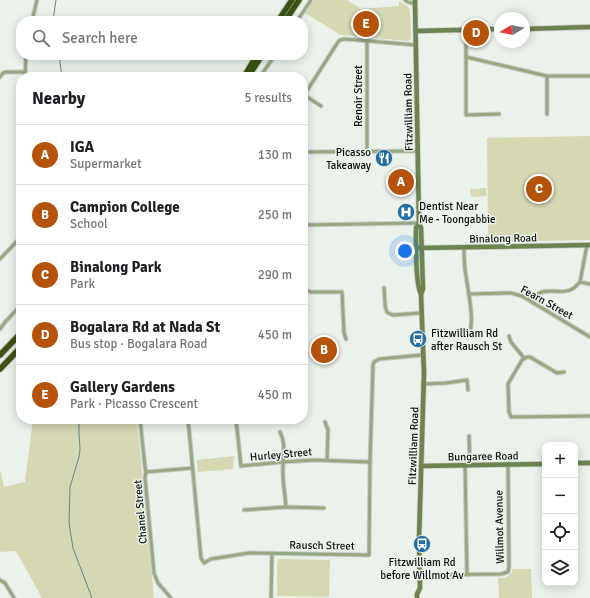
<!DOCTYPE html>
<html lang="en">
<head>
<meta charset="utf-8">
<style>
	body { margin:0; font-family:Signika,sans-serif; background:#f6f6f6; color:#202124 }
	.controls { position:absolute; right:12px; bottom:12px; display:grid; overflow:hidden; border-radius:8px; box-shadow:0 2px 10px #0003 }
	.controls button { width:36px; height:36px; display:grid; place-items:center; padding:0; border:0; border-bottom:1px solid #e0e0e0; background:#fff; color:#202124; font:20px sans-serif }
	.compass { position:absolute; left:494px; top:12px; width:36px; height:36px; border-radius:50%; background:#fff; box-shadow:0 2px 10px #0003; rotate:260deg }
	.you { position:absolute; left:405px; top:251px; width:14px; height:14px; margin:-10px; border:3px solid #fff; border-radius:50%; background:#1a73e8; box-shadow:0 0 0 6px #1a73e833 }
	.badge { display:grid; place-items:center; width:26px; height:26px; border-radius:50%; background:#b45309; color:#fff; font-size:13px; font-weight:700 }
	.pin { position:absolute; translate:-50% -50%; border:2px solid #fff; box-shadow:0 1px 4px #0006 }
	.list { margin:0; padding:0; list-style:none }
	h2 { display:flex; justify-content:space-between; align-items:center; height:52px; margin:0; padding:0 16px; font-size:17px }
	h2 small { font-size:13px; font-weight:400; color:#757577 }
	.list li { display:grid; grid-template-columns:26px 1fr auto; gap:12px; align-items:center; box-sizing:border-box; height:60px; padding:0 16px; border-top:1px solid #e0e0e0 }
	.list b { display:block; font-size:15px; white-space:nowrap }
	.list p { margin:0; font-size:13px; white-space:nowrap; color:#757577 }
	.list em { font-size:13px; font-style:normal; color:#757577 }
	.icon { flex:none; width:22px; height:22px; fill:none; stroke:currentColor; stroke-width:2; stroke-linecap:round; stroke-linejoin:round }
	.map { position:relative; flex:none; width:590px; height:598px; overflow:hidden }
	.search { position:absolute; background:#fff; box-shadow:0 2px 10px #0003; left:16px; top:16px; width:292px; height:44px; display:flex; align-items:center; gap:10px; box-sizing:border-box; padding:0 14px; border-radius:16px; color:#757577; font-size:15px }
	.panel { position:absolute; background:#fff; box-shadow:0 2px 10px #0003; left:16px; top:72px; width:292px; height:352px; border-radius:16px }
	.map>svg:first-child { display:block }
</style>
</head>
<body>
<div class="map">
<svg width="590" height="598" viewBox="0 0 590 598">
	<rect width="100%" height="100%" fill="#ebf2eb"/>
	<g fill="#d6d7b3">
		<path d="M314,0H347L361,9L399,6V1L407,6L410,10L411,39L408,41L341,35L305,13Z"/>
		<path d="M590,136V240L488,242L487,138Z"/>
		<path d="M486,188V196L471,197L470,189Z"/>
		<path d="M33,419H137L154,598H42L16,551L0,552V469L4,487L25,482Z"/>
		<path d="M234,456L233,469L198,472L197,460Z"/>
		<path d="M279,559L330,560L329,597L278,596L277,593V562Z"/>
		<path d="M513,569H531L532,598H499L498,578C506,578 510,577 513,569Z"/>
	</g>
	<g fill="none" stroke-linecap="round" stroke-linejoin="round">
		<g stroke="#628882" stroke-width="1">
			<path d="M53,21L56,0"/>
			<path d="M59,55L62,77"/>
			<path d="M79,419V434L80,449L79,457L70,487L69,523L73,548L92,598"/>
		</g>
		<defs>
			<g id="street">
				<path d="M405,0L408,2L415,4"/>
				<path d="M32,21L37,0"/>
				<path d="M297,21L311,0"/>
				<path d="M466,30V115L499,114"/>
				<path d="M367,40V152"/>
				<path d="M466,57L547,76H590"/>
				<path d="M547,76V114"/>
				<path d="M0,77L3,73L6,72H25"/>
				<path d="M25,77L26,55"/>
				<path d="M260,77L275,55"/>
				<path d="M304,95L321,106"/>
				<path d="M303,97L338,42L340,40L345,39L416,45"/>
				<path d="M303,152L417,151"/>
				<path d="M303,225L419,223"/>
				<path d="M464,247C464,257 464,266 466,276C468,291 475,321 469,335"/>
				<path d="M0,259L21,237"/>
				<path d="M580,282L590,284"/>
				<path d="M303,287L306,290L311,292H342L344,333L346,339"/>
				<path d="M384,288C385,294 384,308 387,312C389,314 391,314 393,315L421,313"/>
				<path d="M469,294L511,293L522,296L590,337"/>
				<path d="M533,303C534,300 536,296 538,294C545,288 561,294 570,290C574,289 577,285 580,282L587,245"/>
				<path d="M0,329L6,321L21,305"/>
				<path d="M509,336L511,342L524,358"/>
				<path d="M564,372L557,373L530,357H527L522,360L508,384L509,412L511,417L590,416"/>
				<path d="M423,384L446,383L467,380L468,390"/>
				<path d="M140,419L145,467L146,472L145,478L154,573L158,583L171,598"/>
				<path d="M188,419L201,558L204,563L211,559L249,553L369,555L370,462L373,365L374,362L379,359L422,355"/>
				<path d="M236,419L241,466L283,462L314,460L370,462"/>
				<path d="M325,422L328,430L327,460"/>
				<path d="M280,432C286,443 283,454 283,466C282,479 285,493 286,507"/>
				<path d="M469,436L470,465"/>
				<path d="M465,465L467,575"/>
				<path d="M146,472L192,468"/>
				<path d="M244,510L286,507L324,508"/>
				<path d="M419,575L501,574L508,572L509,567L508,464"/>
				<path d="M0,580L5,583L14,598"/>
				<path d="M271,598L272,553"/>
			</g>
			<g id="secondary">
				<path d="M415,0L419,223L421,228L423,289L421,294L424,373L419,539L420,588L417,594V598"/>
				<path d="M524,29L590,27"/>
				<path d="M416,31L500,29"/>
				<path d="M419,223L416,228C416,242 415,284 421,294"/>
				<path d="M416,248L590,245"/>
				<path d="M575,463H590"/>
				<path d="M421,466L545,464"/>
			</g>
			<g id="highway">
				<path d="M278,21L292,0"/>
				<path d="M285,21L299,0"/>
				<path d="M244,77L257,55"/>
				<path d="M248,77L262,55"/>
				<path d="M0,355L21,333"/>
				<path d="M0,369L21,347"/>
			</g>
		</defs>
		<use href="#street" stroke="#c8cec8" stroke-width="5"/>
		<use href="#secondary" stroke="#c8cec8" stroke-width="6"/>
		<use href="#highway" stroke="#c8cec8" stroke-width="8"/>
		<use href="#street" stroke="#97a885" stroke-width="3"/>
		<use href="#secondary" stroke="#6d8450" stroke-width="4.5"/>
		<use href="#highway" stroke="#3b5313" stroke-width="5.5"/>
	</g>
	<defs>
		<symbol id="restaurant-disc" viewBox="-11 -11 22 22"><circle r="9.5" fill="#236da0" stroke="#ebf2eb"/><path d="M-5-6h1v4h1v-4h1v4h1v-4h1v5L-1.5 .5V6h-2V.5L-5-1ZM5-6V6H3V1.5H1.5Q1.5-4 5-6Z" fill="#fff"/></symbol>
		<symbol id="hospital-disc" viewBox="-11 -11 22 22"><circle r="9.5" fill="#236da0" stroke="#ebf2eb"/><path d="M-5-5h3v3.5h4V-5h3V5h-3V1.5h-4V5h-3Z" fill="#fff"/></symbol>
		<symbol id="bus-disc" viewBox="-11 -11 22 22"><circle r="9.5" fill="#236da0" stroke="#ebf2eb"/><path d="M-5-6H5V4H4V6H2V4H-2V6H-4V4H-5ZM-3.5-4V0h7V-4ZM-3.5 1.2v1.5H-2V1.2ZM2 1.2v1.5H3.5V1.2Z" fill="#fff"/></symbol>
	</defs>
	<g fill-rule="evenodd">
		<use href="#restaurant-disc" x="374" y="148" width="20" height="20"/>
		<use href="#hospital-disc" x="396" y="202" width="20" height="20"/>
		<use href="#bus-disc" x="408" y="329" width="20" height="20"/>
		<use href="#bus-disc" x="412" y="534" width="20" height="20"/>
	</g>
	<g text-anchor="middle" stroke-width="3" stroke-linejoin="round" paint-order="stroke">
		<g font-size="11" fill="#0e110e" stroke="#ebf2eb">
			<text transform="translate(358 96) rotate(-90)" y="4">Renoir Street</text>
			<text transform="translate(408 112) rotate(-91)" y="4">Fitzwilliam Road</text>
			<text transform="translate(503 238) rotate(-1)" y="4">Binalong Road</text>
			<text transform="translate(547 302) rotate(29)" y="4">Fearn Street</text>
			<text transform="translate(413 446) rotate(-88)" y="4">Fitzwilliam Road</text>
			<text transform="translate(281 454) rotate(-5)" y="4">Hurley Street</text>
			<text transform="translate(483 456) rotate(-1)" y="4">Bungaree Road</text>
			<text transform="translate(140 512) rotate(-95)" y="4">Chanel Street</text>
			<text transform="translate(499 527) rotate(-91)" y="4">Willmot Avenue</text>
			<text transform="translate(322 545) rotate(1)" y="4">Rausch Street</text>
		</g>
		<g font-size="11" fill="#0e110e" stroke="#ebf2eb" text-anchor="start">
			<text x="371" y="156" text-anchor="end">Picasso<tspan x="371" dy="13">Takeaway</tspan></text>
			<text x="419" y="210">Dentist Near<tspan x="419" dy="13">Me - Toongabbie</tspan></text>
			<text x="431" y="337">Fitzwilliam Rd<tspan x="431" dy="13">after Rausch St</tspan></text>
			<text x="422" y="566" text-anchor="middle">Fitzwilliam Rd<tspan x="422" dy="13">before Willmot Av</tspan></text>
		</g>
	</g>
</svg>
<div class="controls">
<button>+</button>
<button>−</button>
<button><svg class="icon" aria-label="locate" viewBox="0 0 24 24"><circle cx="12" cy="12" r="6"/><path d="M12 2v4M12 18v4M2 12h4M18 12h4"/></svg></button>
<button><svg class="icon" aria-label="layers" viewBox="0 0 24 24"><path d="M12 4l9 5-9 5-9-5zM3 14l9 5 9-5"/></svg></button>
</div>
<svg class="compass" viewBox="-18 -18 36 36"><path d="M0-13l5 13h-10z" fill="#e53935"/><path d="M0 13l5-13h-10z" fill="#757577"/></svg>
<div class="you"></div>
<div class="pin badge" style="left:401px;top:182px">A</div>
<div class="pin badge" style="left:324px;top:350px">B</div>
<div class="pin badge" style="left:539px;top:189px">C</div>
<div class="pin badge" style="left:476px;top:33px">D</div>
<div class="pin badge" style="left:366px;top:24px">E</div>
<div class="search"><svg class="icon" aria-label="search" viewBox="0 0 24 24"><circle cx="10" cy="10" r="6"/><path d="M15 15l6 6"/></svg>Search here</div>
<section class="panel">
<h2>Nearby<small>5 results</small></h2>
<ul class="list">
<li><span class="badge">A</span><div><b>IGA</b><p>Supermarket</p></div><em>130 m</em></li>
<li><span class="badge">B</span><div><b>Campion College</b><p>School</p></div><em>250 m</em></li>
<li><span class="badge">C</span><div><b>Binalong Park</b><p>Park</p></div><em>290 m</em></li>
<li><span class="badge">D</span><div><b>Bogalara Rd at Nada St</b><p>Bus stop · Bogalara Road</p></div><em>450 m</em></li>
<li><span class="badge">E</span><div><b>Gallery Gardens</b><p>Park · Picasso Crescent</p></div><em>450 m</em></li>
</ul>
</section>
</div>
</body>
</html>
